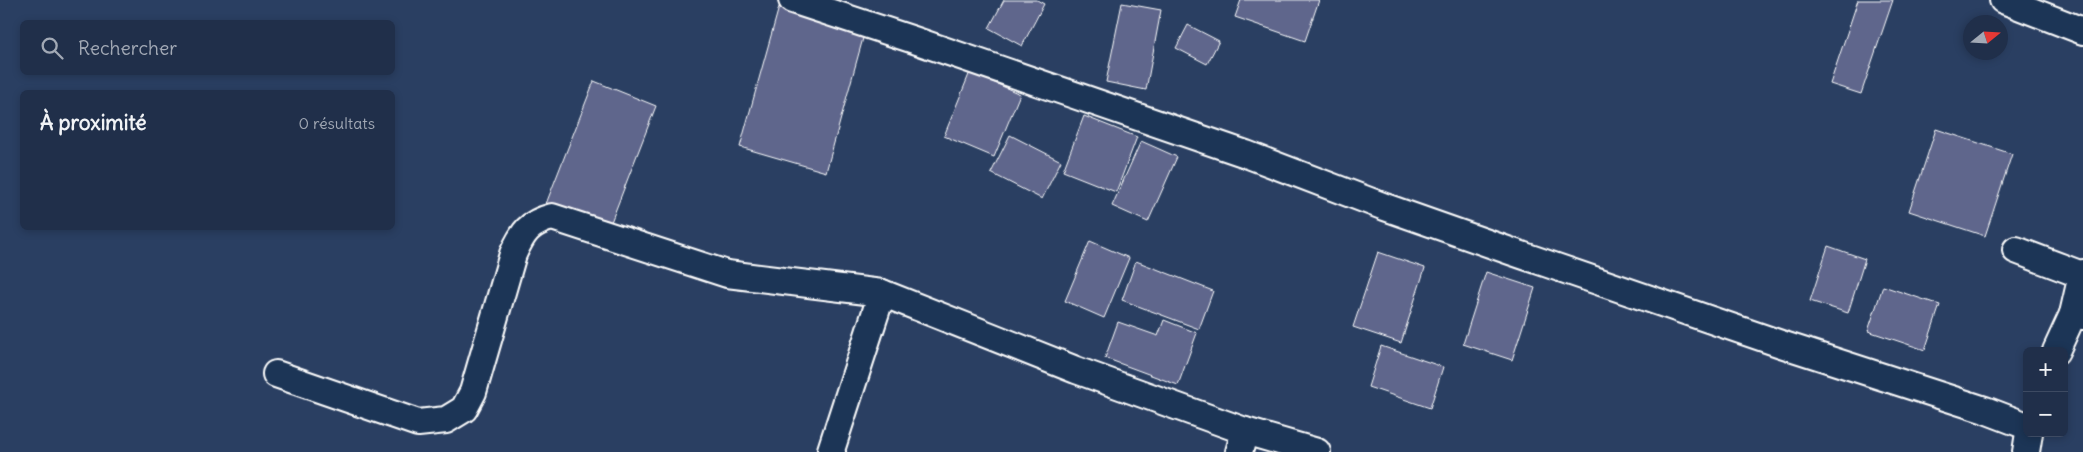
<!DOCTYPE html>
<html lang="fr">
<head>
<meta charset="utf-8">
<style>
	body { margin:0; font-family:Delius,sans-serif; background:#2d3b54; color:#f1f3f6 }
	.controls { position:absolute; right:15px; bottom:15px; display:grid; overflow:hidden; border-radius:8px; box-shadow:0 2px 8px #0003 }
	.controls button { width:45px; height:45px; display:grid; place-items:center; padding:0; border:0; border-bottom:1px solid #3d4a62; background:#202f4a; color:#f1f3f6; font:25px sans-serif }
	.compass { position:absolute; left:1963px; top:15px; width:45px; height:45px; border-radius:50%; background:#202f4a; box-shadow:0 2px 8px #0003; rotate:72deg }
	.list { margin:0; padding:0; list-style:none }
	h2 { display:flex; justify-content:space-between; align-items:center; height:65px; margin:0; padding:0 20px; font-size:21px }
	h2 small { font-size:16px; font-weight:400; color:#a2a9b5 }
	.icon { flex:none; width:28px; height:28px; fill:none; stroke:currentColor; stroke-width:2; stroke-linecap:round; stroke-linejoin:round }
	.map { position:relative; flex:none; width:2083px; height:452px; overflow:hidden }
	.search { position:absolute; background:#202f4a; box-shadow:0 2px 8px #0003; left:20px; top:20px; width:375px; height:55px; display:flex; align-items:center; gap:12px; box-sizing:border-box; padding:0 18px; border-radius:8px; color:#a2a9b5; font-size:19px }
	.panel { position:absolute; background:#202f4a; box-shadow:0 2px 8px #0003; left:20px; top:90px; width:375px; height:140px; border-radius:8px }
	.map>svg:first-child { display:block }
</style>
</head>
<body>
<div class="map">
<svg width="2083" height="452" viewBox="0 0 2083 452">
	<rect width="100%" height="100%" fill="#2a3f62"/>
	<filter id="ink" filterUnits="userSpaceOnUse"><feTurbulence type="fractalNoise" baseFrequency=".02" numOctaves="2"/><feDisplacementMap in="SourceGraphic" scale="10" xChannelSelector="R" yChannelSelector="G"/><feConvolveMatrix kernelMatrix="1 2 1 2 8 2 1 2 1" color-interpolation-filters="sRGB"/></filter>
	<g filter="url(#ink)">
		<g fill="#5f668c" stroke="#fff">
			<path d="M1004,0H1037L1044,4L1022,46L989,28Z"/>
			<path d="M1241,0H1319L1305,41L1235,17Z"/>
			<path d="M1858,0H1893L1861,94L1830,84Z"/>
			<path d="M1122,3L1161,10L1146,90L1106,82Z"/>
			<path d="M779,7L865,31L826,172L740,147Z"/>
			<path d="M1188,25L1219,41L1207,64L1176,48Z"/>
			<path d="M970,72L1020,94L994,157L944,136Z"/>
			<path d="M594,81L656,106L606,235L544,209Z"/>
			<path d="M1084,116L1137,137L1116,192L1063,171Z"/>
			<path d="M1936,129L2012,154L1985,236L1909,211Z"/>
			<path d="M1010,135L1061,161L1042,199L991,173Z"/>
			<path d="M1141,141L1177,157L1148,222L1112,206Z"/>
			<path d="M1090,241L1129,258L1104,318L1065,301Z"/>
			<path d="M1828,246L1865,259L1848,313L1810,301Z"/>
			<path d="M1378,252L1425,268L1401,343L1353,327Z"/>
			<path d="M1136,261L1213,291L1199,329L1122,300Z"/>
			<path d="M1486,272L1535,288L1512,360L1463,344Z"/>
			<path d="M1883,286L1940,305L1925,350L1868,331Z"/>
			<path d="M1164,320L1197,333L1178,385L1105,358L1118,322L1158,336Z"/>
			<path d="M1381,346L1443,367L1430,408L1368,387Z"/>
		</g>
		<g fill="none" stroke-linecap="round" stroke-linejoin="round">
			<defs>
				<g id="street">
					<path d="M792,0L914,40L1246,154L1385,207L1510,251L1781,344L1985,410L2027,426"/>
					<path d="M2003,0L2083,31"/>
					<path d="M2016,250L2082,275L2083,273"/>
					<path d="M2082,275L2073,314L2083,316"/>
					<path d="M2056,351L2073,314"/>
					<path d="M276,374L418,423L446,420L464,409L473,392L513,254C523,232 529,223 552,217L727,274L882,293L1076,370L1245,431L1239,452"/>
					<path d="M1245,431L1317,452"/>
					<path d="M832,452L831,450L882,293"/>
					<path d="M2026,452L2029,433"/>
				</g>
			</defs>
			<use href="#street" stroke="#fff" stroke-width="30"/>
			<use href="#street" stroke="#1d3557" stroke-width="26"/>
		</g>
	</g>
</svg>
<div class="controls">
<button>+</button>
<button>−</button>
</div>
<svg class="compass" viewBox="-18 -18 36 36"><path d="M0-13l5 13h-10z" fill="#e53935"/><path d="M0 13l5-13h-10z" fill="#a2a9b5"/></svg>
<div class="search"><svg class="icon" aria-label="search" viewBox="0 0 24 24"><circle cx="10" cy="10" r="6"/><path d="M15 15l6 6"/></svg>Rechercher</div>
<section class="panel">
<h2>À proximité<small>0 résultats</small></h2>
<ul class="list">
</ul>
</section>
</div>
</body>
</html>
